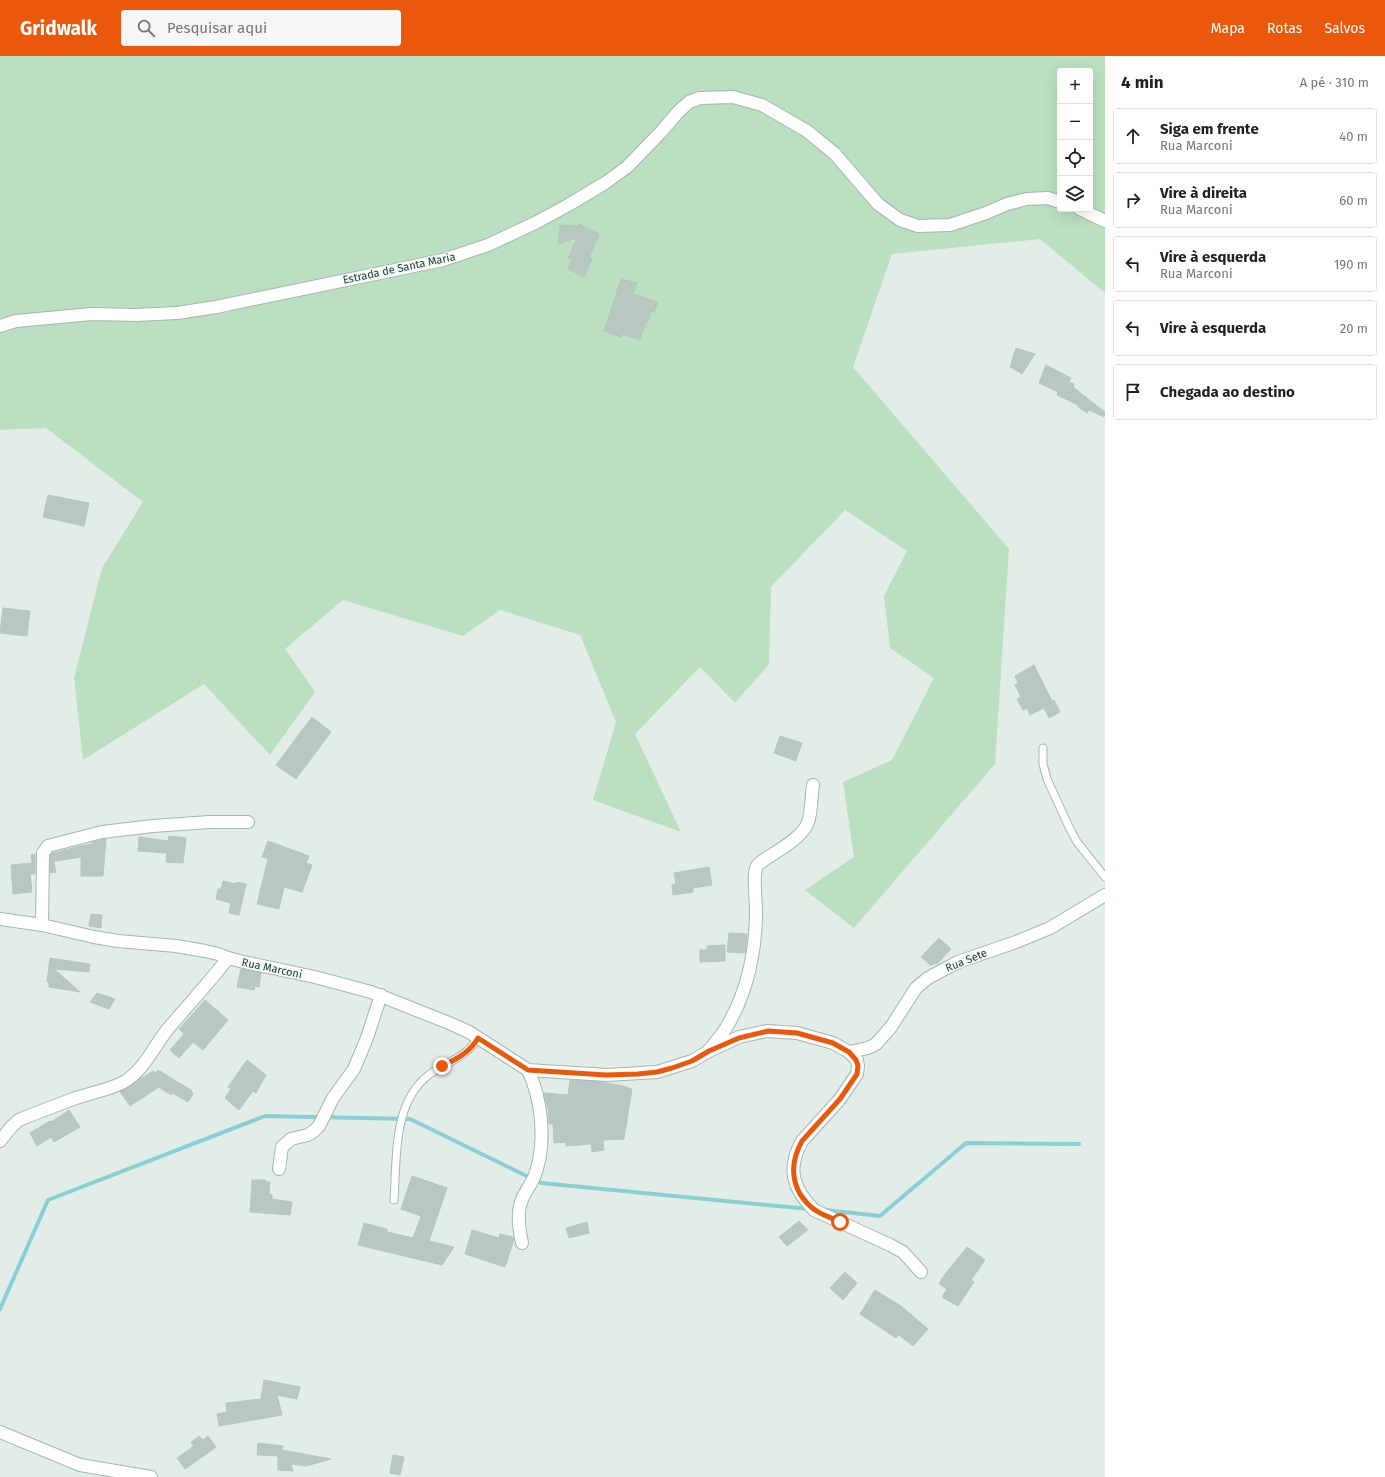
<!DOCTYPE html>
<html lang="pt">
<head>
<meta charset="utf-8">
<style>
	body { margin:0; font-family:"Fira Sans",sans-serif; background:#f6f6f6; color:#202124 }
	.controls { position:absolute; right:12px; top:12px; display:grid; overflow:hidden; border-radius:4px; box-shadow:0 4px 16px #0002 }
	.controls button { width:36px; height:36px; display:grid; place-items:center; padding:0; border:0; border-bottom:1px solid #e0e0e0; background:#fff; color:#202124; font:20px sans-serif }
	.stop { position:absolute; width:12px; height:12px; margin:-9px; border:3px solid #ea580c; border-radius:50%; background:#fff }
	.stop.end { background:#ea580c; border-color:#fff; box-shadow:0 1px 4px #0008 }
	.list { margin:0; padding:0; list-style:none }
	h2 { display:flex; justify-content:space-between; align-items:center; height:52px; margin:0; padding:0 16px; font-size:17px }
	h2 small { font-size:13px; font-weight:400; color:#757577 }
	.list li { display:grid; grid-template-columns:26px 1fr auto; gap:12px; align-items:center; box-sizing:border-box; height:56px; margin:0 8px 8px; padding:0 8px; border:1px solid #e0e0e0; border-radius:4px }
	.list b { display:block; font-size:15px; white-space:nowrap }
	.list p { margin:0; font-size:13px; white-space:nowrap; color:#757577 }
	.list em { font-size:13px; font-style:normal; color:#757577 }
	.icon { flex:none; width:22px; height:22px; fill:none; stroke:currentColor; stroke-width:2; stroke-linecap:round; stroke-linejoin:round }
	.map { position:relative; flex:none; width:1105px; height:1421px; overflow:hidden }
	header { display:flex; align-items:center; gap:24px; box-sizing:border-box; height:56px; padding:0 20px; background:#ea580c; color:#fff }
	header strong { font-size:19px }
	nav { display:flex; gap:22px; margin-inline-start:auto; font-size:14px }
	.search { width:280px; height:36px; background:#f6f6f6; display:flex; align-items:center; gap:10px; box-sizing:border-box; padding:0 14px; border-radius:4px; color:#757577; font-size:15px }
	main { display:flex }
	aside { flex:1; background:#fff }
	.map>svg:first-child { display:block }
</style>
</head>
<body>
<header>
<strong>Gridwalk</strong>
<div class="search"><svg class="icon" aria-label="search" viewBox="0 0 24 24"><circle cx="10" cy="10" r="6"/><path d="M15 15l6 6"/></svg>Pesquisar aqui</div>
<nav><a>Mapa</a><a>Rotas</a><a>Salvos</a></nav>
</header>
<main>
<div class="map">
<svg width="1105" height="1421" viewBox="0 0 1105 1421">
	<rect width="100%" height="100%" fill="#e3ede8"/>
	<path fill="#bbdfc1" fill-rule="evenodd" d="M0,0H1105V237L1040,183L892,198L853,311L1009,493L995,708L854,872L805,834L854,801L843,726L892,704L934,622L890,592L884,540L907,495L845,454L771,531L769,608L735,647L700,611L635,678L681,776L593,744L616,666L580,579L500,554L463,580L343,544L285,593L315,636L270,699L204,628L83,704L74,622L102,512L143,446L46,372L0,374ZM1060,15H1090V153H1060Z"/>
	<g fill="none" stroke-linecap="round" stroke-linejoin="round">
		<g stroke="#89d0d4" stroke-width="4">
			<path d="M826,1154L880,1160L966,1087L1079,1088"/>
			<path d="M0,1253L48,1144L265,1060L410,1063L541,1127L809,1153"/>
		</g>
	</g>
	<g fill="#b8c8c0" stroke="#b5c7be">
		<path d="M579,168L599,178L589,202L592,203L584,221L568,213L572,204L568,202L577,182L558,188L560,169L578,170Z"/>
		<path d="M621,223L637,227L633,238L658,246L654,256H651L648,266L646,265L640,284L622,278L621,281L604,275Z"/>
		<path d="M1016,292L1035,298L1022,318L1010,311Z"/>
		<path d="M1046,309L1071,322L1069,326L1074,328L1073,331L1105,356L1104,361L1089,354L1087,357L1077,350L1078,349L1057,339L1058,336L1039,327Z"/>
		<path d="M48,439L89,447L84,470L43,461Z"/>
		<path d="M3,552L30,555L27,580L0,577Z"/>
		<path d="M1034,609L1052,645L1054,644L1060,656L1049,662L1044,652L1030,659L1027,652L1023,654L1017,643L1021,641L1015,629L1018,627L1015,620Z"/>
		<path d="M312,661L331,676L296,723L276,709Z"/>
		<path d="M780,680L802,687L796,705L774,697Z"/>
		<path d="M169,780L186,782L183,807L166,806L167,797L138,795L139,781L168,785Z"/>
		<path d="M106,783L103,820H81V801L50,806V799L53,797L80,790L92,788L93,786Z"/>
		<path d="M268,785L309,800L306,807L312,809L302,836L284,831L279,853L257,848L268,803L262,801Z"/>
		<path d="M35,798V818H30L32,836L13,838L11,809L32,807L31,799Z"/>
		<path d="M50,806H54L56,816L50,817Z"/>
		<path d="M709,811L712,829L693,832V836L673,839L672,829L676,828L674,817Z"/>
		<path d="M223,825L236,828V826L246,828L239,859L229,857L231,847L216,843L218,833H221Z"/>
		<path d="M91,858L102,859L101,872L89,870Z"/>
		<path d="M729,877L747,878L745,897L727,896Z"/>
		<path d="M939,882L951,893L938,907L930,909L921,901Z"/>
		<path d="M725,889V905L700,906V894H707V890Z"/>
		<path d="M50,902L90,908L89,916L54,913L80,936L49,931V926H47Z"/>
		<path d="M241,913L261,917L259,931L255,930L254,934L237,931Z"/>
		<path d="M97,937L115,943L109,953L90,946Z"/>
		<path d="M205,944L228,964L203,994L193,986L179,1002L170,994L184,978L179,973Z"/>
		<path d="M247,1004L266,1019L256,1037L253,1035L239,1054L225,1042L231,1033L228,1031Z"/>
		<path d="M158,1014L191,1034L193,1038L188,1046L172,1037L171,1039L159,1031L130,1050L120,1036L153,1015L156,1017Z"/>
		<path d="M570,1024L601,1026L623,1030L632,1033L624,1083L603,1084L604,1094L592,1096L591,1088L566,1090V1086L554,1087L553,1068H549L548,1053L544,1037L568,1039Z"/>
		<path d="M69,1054L80,1071L54,1086L51,1081L37,1090L30,1077L50,1065L51,1066Z"/>
		<path d="M412,1120L447,1132L429,1185L454,1191L442,1209L358,1189L364,1167L387,1173V1176L413,1182L421,1160L401,1153Z"/>
		<path d="M252,1124H266V1126H270L269,1138L272,1139V1143L292,1146L290,1159L250,1156Z"/>
		<path d="M799,1165L808,1174L787,1190L779,1181Z"/>
		<path d="M587,1166L589,1177L569,1182L566,1172Z"/>
		<path d="M472,1174L499,1182L500,1178L513,1181L514,1184L505,1211L465,1198Z"/>
		<path d="M967,1191L985,1204L971,1224L974,1226L958,1250L942,1241L947,1233L939,1228L942,1222Z"/>
		<path d="M845,1216L857,1227L843,1244L830,1232Z"/>
		<path d="M875,1234L901,1250L928,1273L913,1290L899,1279L896,1282L860,1258Z"/>
		<path d="M264,1324L300,1331L297,1343L277,1339L282,1359L219,1370L217,1358L227,1356L226,1347L261,1343Z"/>
		<path d="M199,1380L203,1384L208,1380L216,1391L185,1413L177,1402L194,1390L191,1386Z"/>
		<path d="M258,1387L283,1390L282,1394L331,1403L306,1410L291,1408L293,1415L278,1414V1400L257,1399Z"/>
		<path d="M393,1399L404,1401L400,1419L390,1417Z"/>
	</g>
	<g fill="none" stroke-linecap="round" stroke-linejoin="round">
		<defs>
			<g id="lane">
				<path d="M1043,692V708L1047,723L1069,771L1077,786L1105,821"/>
				<path d="M394,1144C397,1102 392,1046 430,1018C447,1006 467,1001 478,982"/>
			</g>
			<g id="street">
				<path d="M1080,153L1105,165"/>
				<path d="M0,270L16,265L92,258L136,259L177,257L216,251L443,204L488,189L537,166L570,148L605,127L627,111L661,76L678,56L689,46L700,42L733,41L762,49L807,75L835,98L878,148L900,164L918,170L950,169L986,157L1007,148L1027,143L1048,142L1060,146"/>
				<path d="M0,863L42,869L94,881L118,885L176,890L205,895L218,898L228,902L244,906L315,921L371,936L449,967L469,976L528,1014L607,1019L657,1016L692,1005L709,995L739,981L767,975L797,977L833,987L849,996L857,1004L858,1010L857,1018L840,1043L802,1085C787,1112 792,1132 814,1154L890,1189L903,1196L921,1216"/>
				<path d="M42,869L43,797L48,790L102,776L153,770L209,766H248"/>
				<path d="M709,994C715,987 721,980 726,972C746,939 755,899 756,861C757,850 752,818 757,810C758,808 760,807 761,806C775,796 803,782 808,766C812,755 811,741 813,729"/>
				<path d="M849,996L868,992L876,988L891,971L916,932L928,922L958,906L1016,886L1050,872L1105,839"/>
				<path d="M0,1085L12,1070L19,1064C38,1056 57,1049 76,1042C91,1037 108,1034 122,1027C143,1016 153,992 167,974C187,950 209,927 228,902"/>
				<path d="M279,1113L282,1091L291,1083L308,1079L314,1075L319,1070L333,1042L354,1013L367,982L381,939"/>
				<path d="M522,1187C519,1171 516,1156 523,1141C527,1133 533,1126 536,1116C546,1086 542,1043 528,1014"/>
				<path d="M0,1376L80,1409L151,1421"/>
			</g>
		</defs>
		<use href="#lane" stroke="#a5b5af" stroke-width="9"/>
		<use href="#street" stroke="#a5b5af" stroke-width="14"/>
		<use href="#lane" stroke="#fff" stroke-width="7"/>
		<use href="#street" stroke="#fff" stroke-width="12"/>
	</g>
	<g fill="none" stroke-linecap="round" stroke-linejoin="round">
		<path stroke="#ea580c" stroke-width="5" d="M442,1010C457,1003 470,996 478,982L528,1014L606,1019L638,1018L657,1016L672,1012L692,1005L709,995L739,982L768,975L797,977L833,987L849,996L856,1004L858,1010L857,1018L840,1043L802,1085C792,1103 790,1120 800,1138C804,1144 809,1150 815,1154C822,1159 832,1162 840,1166"/>
	</g>
	<g text-anchor="middle" stroke-width="3" stroke-linejoin="round" paint-order="stroke">
		<g font-size="11" fill="#213f35" stroke="#f3f9f6">
			<text transform="translate(399 212) rotate(-12)" y="4">Estrada de Santa Maria</text>
			<text transform="translate(966 904) rotate(-22)" y="4">Rua Sete</text>
			<text transform="translate(272 912) rotate(12)" y="4">Rua Marconi</text>
		</g>
	</g>
</svg>
<div class="controls">
<button>+</button>
<button>−</button>
<button><svg class="icon" aria-label="locate" viewBox="0 0 24 24"><circle cx="12" cy="12" r="6"/><path d="M12 2v4M12 18v4M2 12h4M18 12h4"/></svg></button>
<button><svg class="icon" aria-label="layers" viewBox="0 0 24 24"><path d="M12 4l9 5-9 5-9-5zM3 14l9 5 9-5"/></svg></button>
</div>
<div class="stop" style="left:840px;top:1166px"></div>
<div class="stop end" style="left:442px;top:1010px"></div>
</div>
<aside>
<h2>4 min<small>A pé · 310 m</small></h2>
<ul class="list">
<li><svg class="icon" aria-label="ahead" viewBox="0 0 24 24"><path d="M12 20V5M6 11l6-6 6 6"/></svg><div><b>Siga em frente</b><p>Rua Marconi</p></div><em>40 m</em></li>
<li><svg class="icon" aria-label="right" viewBox="0 0 24 24"><path d="M7 20v-9h11M14 6l5 5-5 5"/></svg><div><b>Vire à direita</b><p>Rua Marconi</p></div><em>60 m</em></li>
<li><svg class="icon" aria-label="left" viewBox="0 0 24 24"><path d="M17 20v-9H6M10 6l-5 5 5 5"/></svg><div><b>Vire à esquerda</b><p>Rua Marconi</p></div><em>190 m</em></li>
<li><svg class="icon" aria-label="left" viewBox="0 0 24 24"><path d="M17 20v-9H6M10 6l-5 5 5 5"/></svg><div><b>Vire à esquerda</b></div><em>20 m</em></li>
<li><svg class="icon" aria-label="arrive" viewBox="0 0 24 24"><path d="M6 21V4h12l-3 4 3 4H6"/></svg><div><b>Chegada ao destino</b></div></li>
</ul>
</aside>
</main>
</body>
</html>
